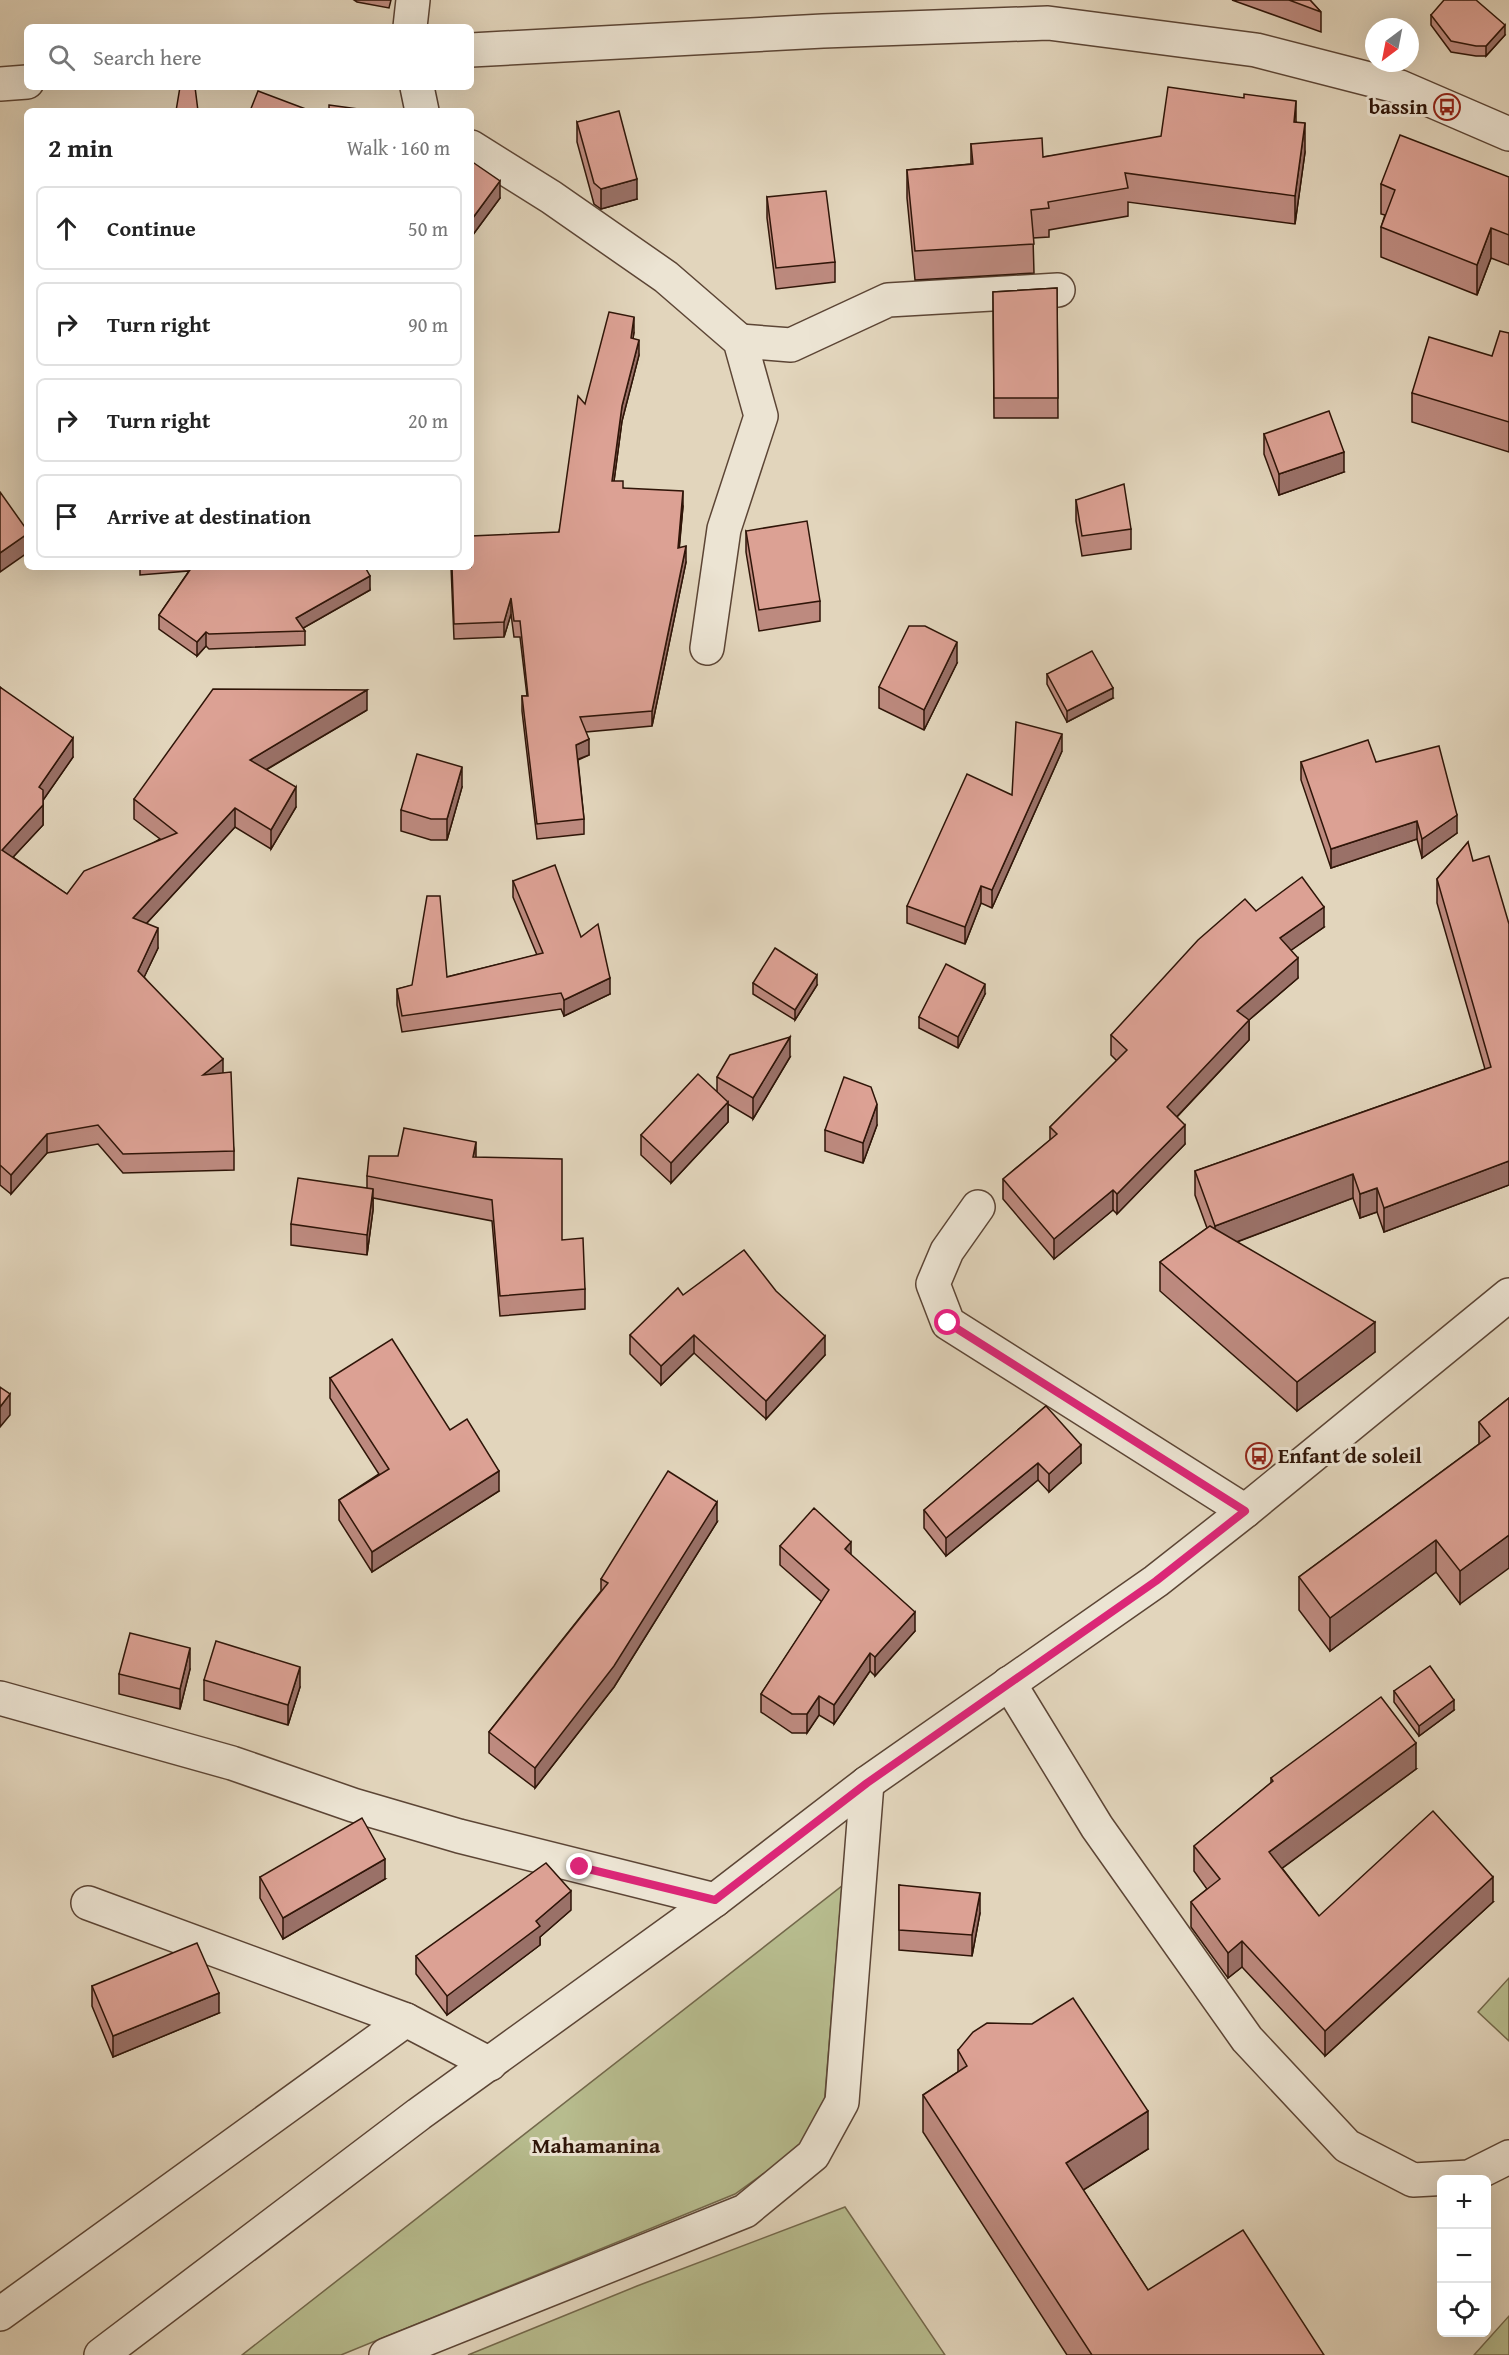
<!DOCTYPE html>
<html lang="en">
<head>
<meta charset="utf-8">
<style>
	body { margin:0; font-family:"Gentium Book Plus",serif; background:#f2f2f2; color:#222 }
	.controls { position:absolute; right:18px; bottom:18px; display:grid; overflow:hidden; border-radius:9px; box-shadow:0 6px 24px #0002 }
	.controls button { width:54px; height:54px; display:grid; place-items:center; padding:0; border:0; border-bottom:2px solid #e0e0e0; background:#fff; color:#222; font:30px sans-serif }
	.compass { position:absolute; left:1365px; top:18px; width:54px; height:54px; border-radius:50%; background:#fff; box-shadow:0 6px 24px #0002; rotate:212deg }
	.stop { position:absolute; width:18px; height:18px; margin:-14px; border:4px solid #db2777; border-radius:50%; background:#fff }
	.stop.end { background:#db2777; border-color:#fff; box-shadow:0 2px 6px #0008 }
	.list { margin:0; padding:0; list-style:none }
	h2 { display:flex; justify-content:space-between; align-items:center; height:78px; margin:0; padding:0 24px; font-size:26px }
	h2 small { font-size:20px; font-weight:400; color:#767676 }
	.list li { display:grid; grid-template-columns:39px 1fr auto; gap:18px; align-items:center; box-sizing:border-box; height:84px; margin:0 12px 12px; padding:0 12px; border:2px solid #e0e0e0; border-radius:9px }
	.list b { display:block; font-size:22px; white-space:nowrap }
	.list em { font-size:20px; font-style:normal; color:#767676 }
	.icon { flex:none; width:33px; height:33px; fill:none; stroke:currentColor; stroke-width:2; stroke-linecap:round; stroke-linejoin:round }
	.map { position:relative; flex:none; width:1509px; height:2355px; overflow:hidden }
	.search { position:absolute; background:#fff; box-shadow:0 6px 24px #0002; left:24px; top:24px; width:450px; height:66px; display:flex; align-items:center; gap:15px; box-sizing:border-box; padding:0 21px; border-radius:9px; color:#767676; font-size:22px }
	.panel { position:absolute; background:#fff; box-shadow:0 6px 24px #0002; left:24px; top:108px; width:450px; height:462px; border-radius:9px }
	.map>svg:first-child { display:block }
</style>
</head>
<body>
<div class="map">
<svg width="1509" height="2355" viewBox="0 0 1509 2355">
	<rect width="100%" height="100%" fill="#e2d5bc"/>
	<filter id="stains"><feTurbulence type="fractalNoise" baseFrequency=".00333" numOctaves="4"/><feColorMatrix values="0 0 0 0 .2 0 0 0 0 .09 0 0 0 0 .02 0 0 0 .5 -.17"/></filter>
	<radialGradient id="worn" r=".72"><stop offset=".6" stop-color="#630" stop-opacity="0"/><stop offset="1" stop-color="#630" stop-opacity=".3"/></radialGradient>
	<g fill="#b7bc8e" stroke="#73684b" stroke-width="1.5">
		<path d="M842,1886L824,2107L798,2149L735,2194L341,2355H242Z"/>
		<path d="M1509,1978V2041L1478,2012Z"/>
		<path d="M845,2207L945,2355H468L637,2286Z"/>
		<path d="M1509,2316V2355H1474Z"/>
	</g>
	<g fill="none" stroke-linecap="round" stroke-linejoin="round">
		<defs>
			<g id="minor">
				<path d="M410,27L413,0"/>
				<path d="M471,50L823,31L1048,23L1256,50L1400,87L1509,134"/>
				<path d="M0,84L27,82"/>
				<path d="M417,87L422,111"/>
				<path d="M471,147L551,197L666,277L740,341L761,416L724,529L707,648"/>
				<path d="M740,341L791,345L888,300L1058,290"/>
				<path d="M978,1207L947,1251L933,1284L948,1323L1245,1511"/>
				<path d="M1009,1683L1097,1827L1247,2039L1347,2146L1413,2180L1469,2177L1509,2157"/>
				<path d="M0,1698L232,1763L353,1805L459,1836L715,1900"/>
				<path d="M88,1903L406,2020L490,2064"/>
				<path d="M0,2314L406,2020"/>
				<path d="M101,2355L419,2114L715,1900L867,1783L1156,1581L1245,1511L1509,1295"/>
				<path d="M386,2355L745,2211L813,2155L842,2102L867,1783"/>
			</g>
		</defs>
		<use href="#minor" stroke="#5c4535" stroke-width="36"/>
		<use href="#minor" stroke="#ece4d3" stroke-width="33"/>
	</g>
	<g fill="#bd8a7f" stroke="#2f1508" stroke-width="1.5">
		<path d="M354,0H391L389,8L357,2Z"/>
		<path d="M1232,0H1310L1321,12V32Z"/>
		<path d="M1431,15L1505,35L1486,56H1476L1451,52L1431,25Z"/>
		<path d="M577,122L637,199L601,209L594,204L577,142Z"/>
		<path d="M1296,122L1305,152L1295,224L1128,202V216L1049,230V237L1033,238L1034,273L915,280L907,198V170L971,164V144L1043,157Z"/>
		<path d="M471,161L500,198L472,236L471,235Z"/>
		<path d="M1509,177V265L1491,258L1477,295L1381,257V227L1385,215L1381,214V184Z"/>
		<path d="M767,197L835,262V282L776,289L767,218Z"/>
		<path d="M1057,288L1058,418H994L993,292Z"/>
		<path d="M634,332L633,338L639,355L622,421L614,481L623,488L683,506L679,548L686,562L652,726L586,732L589,755L578,760L584,819V834L537,839L522,711V696H527L520,637H514L511,614L504,637L454,639L451,567H471L559,532L585,404Z"/>
		<path d="M1509,333V452L1412,422V393L1492,356Z"/>
		<path d="M1264,434L1344,472L1279,495L1264,454Z"/>
		<path d="M1076,500L1131,529V549L1082,556L1076,521Z"/>
		<path d="M746,531L820,601V621L759,631L746,552Z"/>
		<path d="M140,567H365L370,590L303,628L305,631V645L209,649L206,646L197,656L159,629V615L189,571L140,575Z"/>
		<path d="M957,663L924,730L879,708V687Z"/>
		<path d="M1047,674L1113,698L1067,722L1047,684Z"/>
		<path d="M0,687L73,757L43,800V825L13,857L67,894L160,839L134,819V799L367,710L266,770L296,807L271,849L235,827L146,924L158,948L144,977L223,1073L234,1151V1170L123,1173L98,1144L47,1153L11,1194L0,1185Z"/>
		<path d="M1062,751L992,908L981,903L965,944L907,923V906L1012,795Z"/>
		<path d="M1301,762H1376L1457,833L1422,858L1417,839L1331,868L1301,780Z"/>
		<path d="M462,787L447,840H431L401,831V810Z"/>
		<path d="M1468,842L1509,1185L1384,1232L1377,1212L1360,1218L1353,1198L1237,1242L1375,1352L1297,1411L1160,1291V1262L1207,1228L1195,1195V1171L1485,1069L1437,903V879Z"/>
		<path d="M513,881L581,937L610,994L564,1016L561,1009L402,1032L397,1005V989L537,955L513,897Z"/>
		<path d="M1256,911L1324,927L1291,950L1298,978L1249,1020V1040L1177,1117L1185,1144L1117,1214L1113,1210L1054,1259L1003,1199V1179L1050,1140V1127L1117,1061L1111,1055V1035Z"/>
		<path d="M753,983L817,985L795,1020L753,994Z"/>
		<path d="M985,994L958,1048L919,1028V1017Z"/>
		<path d="M790,1057L753,1119L728,1104V1122L671,1183L641,1155V1135L717,1092V1077Z"/>
		<path d="M877,1125L863,1163L825,1151V1130Z"/>
		<path d="M476,1158L562,1240L585,1289V1309L500,1316L492,1221L373,1198V1210L367,1255L291,1245V1224L367,1188V1176Z"/>
		<path d="M683,1295L825,1355L766,1419L694,1353L661,1385L630,1354V1335Z"/>
		<path d="M330,1378L499,1491L372,1572L339,1520V1500L379,1474L330,1398Z"/>
		<path d="M1509,1398L1460,1604L1436,1572L1330,1651L1299,1610V1577L1479,1444V1422Z"/>
		<path d="M1046,1406L1081,1463L1049,1492L1038,1480L946,1556L924,1528V1510Z"/>
		<path d="M717,1522L614,1687L535,1788L489,1753V1732L601,1591V1579Z"/>
		<path d="M780,1546L851,1555L915,1631L875,1676L870,1671L834,1724L819,1715L807,1733H792L761,1712V1694L822,1602L780,1565Z"/>
		<path d="M190,1669L180,1709L119,1694V1674Z"/>
		<path d="M204,1680L300,1687L288,1725L204,1700Z"/>
		<path d="M1394,1691L1454,1710L1419,1736L1394,1702Z"/>
		<path d="M1416,1769L1282,1868L1319,1916L1493,1902L1325,2056L1242,1967L1228,1978L1191,1927V1902L1207,1889L1194,1871V1846L1271,1783V1778Z"/>
		<path d="M260,1877L385,1879L283,1939L260,1898Z"/>
		<path d="M899,1885L980,1913L972,1956L899,1950Z"/>
		<path d="M571,1910L540,1937V1945L447,2015L416,1974V1956Z"/>
		<path d="M92,1986L219,2013L113,2057L92,2006Z"/>
		<path d="M958,2050L1148,2149L1083,2190L1148,2290L1324,2355H1067L923,2132V2095L958,2072Z"/>
	</g>
	<g fill="#9a7168" stroke="#2f1508" stroke-width="1.5">
		<path d="M1505,25V35L1486,56V46Z"/>
		<path d="M1296,101V129L1294,122Z"/>
		<path d="M1305,123V152L1295,224V196Z"/>
		<path d="M637,179V199L601,209V189Z"/>
		<path d="M500,181V198L472,236V219Z"/>
		<path d="M1491,228V258L1477,295V265Z"/>
		<path d="M634,317V332L631,353V338Z"/>
		<path d="M639,340V355L622,421L612,496V481L622,406Z"/>
		<path d="M1344,452V472L1279,495V474Z"/>
		<path d="M683,491V506L678,563V548Z"/>
		<path d="M27,534V553L0,572V553Z"/>
		<path d="M686,546V562L652,726V711Z"/>
		<path d="M370,576V590L298,631L296,618Z"/>
		<path d="M511,598V614L504,637V622Z"/>
		<path d="M206,632V646L197,656V642Z"/>
		<path d="M957,642V663L924,730V710Z"/>
		<path d="M1113,688V698L1067,722V711Z"/>
		<path d="M367,690V710L250,779V760Z"/>
		<path d="M1062,734V751L992,908V890Z"/>
		<path d="M73,738V757L39,806V787Z"/>
		<path d="M589,739V755L576,760V745Z"/>
		<path d="M462,767V787L447,840V819Z"/>
		<path d="M296,787V807L271,849V830Z"/>
		<path d="M43,805V825L2,869V850Z"/>
		<path d="M235,808V827L133,938V918Z"/>
		<path d="M1457,815V833L1422,858V839Z"/>
		<path d="M1417,821V839L1331,868V849Z"/>
		<path d="M981,886V903L965,944V927Z"/>
		<path d="M1324,907V927L1280,958V938Z"/>
		<path d="M158,928V948L138,990V971Z"/>
		<path d="M1298,958V978L1249,1020V1040L1167,1127V1107L1237,1011Z"/>
		<path d="M817,975V985L795,1020V1010Z"/>
		<path d="M610,978V994L564,1016V1000Z"/>
		<path d="M985,984V994L958,1048V1037Z"/>
		<path d="M790,1037V1057L753,1119V1098Z"/>
		<path d="M223,1059V1078L203,1075Z"/>
		<path d="M728,1102V1122L671,1183V1163Z"/>
		<path d="M877,1104V1125L863,1163V1143Z"/>
		<path d="M1185,1125V1144L1117,1214V1194Z"/>
		<path d="M47,1134V1153L11,1194V1175Z"/>
		<path d="M476,1142V1163L473,1157Z"/>
		<path d="M1509,1161V1185L1384,1232V1208Z"/>
		<path d="M1353,1174V1198L1215,1250V1226Z"/>
		<path d="M1377,1188V1212L1360,1218V1194Z"/>
		<path d="M373,1189V1210L367,1255V1235Z"/>
		<path d="M1113,1190V1210L1054,1259V1239Z"/>
		<path d="M1375,1322V1352L1297,1411V1382Z"/>
		<path d="M694,1335V1353L661,1385V1366Z"/>
		<path d="M825,1336V1355L766,1419V1401Z"/>
		<path d="M10,1394V1415L0,1427V1407Z"/>
		<path d="M1081,1445V1463L1049,1492V1474Z"/>
		<path d="M1038,1463V1480L946,1556V1538Z"/>
		<path d="M499,1471V1491L372,1572V1552Z"/>
		<path d="M717,1502V1522L614,1687L535,1788V1768Z"/>
		<path d="M1509,1535V1568L1460,1604V1571Z"/>
		<path d="M1436,1540V1572L1330,1651V1618Z"/>
		<path d="M851,1542V1560L845,1549Z"/>
		<path d="M915,1612V1631L875,1676V1657Z"/>
		<path d="M190,1648V1669L180,1709V1689Z"/>
		<path d="M870,1653V1671L834,1724V1705Z"/>
		<path d="M300,1667V1687L288,1725V1705Z"/>
		<path d="M819,1696V1715L807,1733V1714Z"/>
		<path d="M1454,1700V1710L1419,1736V1726Z"/>
		<path d="M1416,1743V1769L1269,1878V1852Z"/>
		<path d="M385,1859V1879L283,1939V1918Z"/>
		<path d="M1493,1877V1902L1325,2056V2031Z"/>
		<path d="M571,1891V1910L540,1937V1945L447,2015V1996L536,1921Z"/>
		<path d="M980,1893V1913L972,1956V1935Z"/>
		<path d="M1242,1941V1967L1228,1978V1953Z"/>
		<path d="M219,1993V2013L113,2057V2036Z"/>
		<path d="M1148,2111V2149L1066,2201V2163Z"/>
	</g>
	<g fill="#dca194" stroke="#2f1508" stroke-width="1.5">
		<path d="M1289,0H1310L1321,12Z"/>
		<path d="M1444,0H1476L1505,25L1486,46H1476L1451,41L1431,15Z"/>
		<path d="M180,87H195L198,111H176Z"/>
		<path d="M1168,87L1244,98V94L1296,101L1294,122L1305,123L1295,196L1125,173L1128,188L1048,202L1049,208L1031,210L1034,244L915,251L907,170L973,164L971,144L1042,138L1043,157L1161,136Z"/>
		<path d="M258,91L311,111H250Z"/>
		<path d="M329,105L366,110L365,111H329Z"/>
		<path d="M619,111L637,179L601,189L594,183L577,122Z"/>
		<path d="M1400,135L1509,177V235L1491,228L1477,265L1381,227L1395,190L1381,184Z"/>
		<path d="M471,161L500,181L472,219L471,218Z"/>
		<path d="M826,191L835,262L776,268L767,197Z"/>
		<path d="M1057,288L1058,398H994L993,292Z"/>
		<path d="M609,312L634,317L631,338L639,340L622,406L612,481H623V488L683,491L678,548L686,546L652,711L580,717L589,739L576,745L584,819L537,824L522,696H528L520,621H514L511,598L504,622L454,624L452,567H471V536L559,532L578,396L585,404Z"/>
		<path d="M1500,331L1509,333V422L1412,393L1429,337L1492,356Z"/>
		<path d="M1329,411L1344,452L1279,474L1264,434Z"/>
		<path d="M1124,484L1131,529L1082,536L1076,500Z"/>
		<path d="M0,492L27,530V534L0,553Z"/>
		<path d="M807,521L820,601L759,610L746,531Z"/>
		<path d="M192,567H365L370,576L296,618L305,631L209,634L206,632L197,642L159,615Z"/>
		<path d="M909,626H925L957,642L924,710L879,687Z"/>
		<path d="M1092,651L1113,688L1067,711L1047,674Z"/>
		<path d="M0,687L73,738L39,787L43,790V805L2,850L67,894L84,871L177,833L134,799L213,689L367,690L250,760L296,787L271,830L235,808L133,918L158,928L138,971L223,1059L203,1075L231,1072L234,1151L123,1154L98,1125L47,1134L11,1175L0,1165Z"/>
		<path d="M1016,722L1062,734L992,890L981,886L965,927L907,906L967,774L1012,795Z"/>
		<path d="M1368,740L1376,762L1439,746L1457,815L1422,839L1417,821L1331,849L1301,762Z"/>
		<path d="M417,754L462,767L447,819H431L401,810Z"/>
		<path d="M1468,842L1473,861L1489,856L1509,924V1161L1384,1208L1377,1188L1360,1194L1353,1174L1215,1226L1195,1171L1491,1067L1437,879Z"/>
		<path d="M555,865L581,937L598,924L610,978L564,1000L561,993L402,1016L397,989L412,985L427,896H440L447,977L543,953L513,881Z"/>
		<path d="M1302,877L1324,907L1280,938L1298,958L1237,1011L1249,1020L1167,1107L1185,1125L1117,1194L1113,1190L1054,1239L1003,1179L1057,1134L1050,1127L1127,1050L1111,1035L1198,940L1245,899L1256,911Z"/>
		<path d="M775,948L817,975L795,1010L753,983Z"/>
		<path d="M946,964L985,984L958,1037L919,1017Z"/>
		<path d="M790,1037L753,1098L717,1077L730,1055Z"/>
		<path d="M698,1074L728,1102L671,1163L641,1135Z"/>
		<path d="M844,1077L871,1087L877,1104L863,1143L825,1130Z"/>
		<path d="M404,1128L476,1142L473,1157L562,1159V1240L583,1238L585,1289L500,1296L492,1200L367,1176L369,1156H398Z"/>
		<path d="M298,1178L373,1189L367,1235L291,1224Z"/>
		<path d="M1210,1226L1375,1322L1297,1382L1160,1262Z"/>
		<path d="M744,1250L776,1291L825,1336L766,1401L694,1335L661,1366L630,1335L678,1288L683,1295Z"/>
		<path d="M392,1339L450,1430L467,1419L499,1471L372,1552L339,1500L389,1469L330,1378Z"/>
		<path d="M0,1387L10,1394L0,1407Z"/>
		<path d="M1509,1398V1535L1460,1571L1436,1540L1330,1618L1299,1577L1490,1436L1479,1422Z"/>
		<path d="M1046,1406L1081,1445L1049,1474L1038,1463L946,1538L924,1510Z"/>
		<path d="M668,1471L717,1502L614,1666L535,1768L489,1732L608,1583L601,1579Z"/>
		<path d="M814,1508L851,1542L845,1549L915,1612L875,1657L870,1653L834,1705L819,1696L807,1714H792L761,1694L829,1590L780,1546Z"/>
		<path d="M130,1633L190,1648L180,1689L119,1674Z"/>
		<path d="M216,1641L300,1667L288,1705L204,1680Z"/>
		<path d="M1430,1666L1454,1700L1419,1726L1394,1691Z"/>
		<path d="M1381,1697L1416,1743L1269,1852L1319,1916L1433,1811L1493,1877L1325,2031L1242,1941L1228,1953L1191,1902L1220,1879L1194,1846L1273,1781L1271,1778Z"/>
		<path d="M362,1818L385,1859L283,1918L260,1877Z"/>
		<path d="M546,1863L571,1891L536,1921L540,1926L447,1996L416,1956Z"/>
		<path d="M899,1885L980,1893L972,1935L899,1930Z"/>
		<path d="M197,1943L219,1993L113,2036L92,1986Z"/>
		<path d="M1073,1998L1148,2111L1066,2163L1148,2290L1243,2230L1324,2355H1092L923,2095L967,2066L958,2050L973,2032L987,2023L1032,2024Z"/>
	</g>
	<g fill="none" stroke-linecap="round" stroke-linejoin="round">
		<path stroke="#db2777" stroke-width="8" d="M580,1867L715,1900L867,1783L1156,1581L1245,1511L948,1323"/>
	</g>
	<defs>
		<symbol id="bus-ring" viewBox="-11 -11 22 22"><circle r="9.5" fill="#ece4d3" stroke="#8f2418" stroke-width="1.5"/><path d="M-5-6H5V4H4V6H2V4H-2V6H-4V4H-5ZM-3.5-4V0h7V-4ZM-3.5 1.2v1.5H-2V1.2ZM2 1.2v1.5H3.5V1.2Z" fill="#8f2418"/></symbol>
	</defs>
	<g fill-rule="evenodd">
		<use href="#bus-ring" x="1432" y="92" width="30" height="30"/>
		<use href="#bus-ring" x="1244" y="1441" width="30" height="30"/>
	</g>
	<g text-anchor="middle" stroke-width="6" stroke-linejoin="round" paint-order="stroke">
		<g font-size="21" font-weight="bold" fill="#2f1508" stroke="#ece4d3" text-anchor="end">
			<text x="1428" y="114">bassin</text>
			<text x="1278" y="1463" text-anchor="start">Enfant de soleil</text>
		</g>
		<g font-size="22" font-weight="bold" fill="#2f1508" stroke="#ece4d3">
			<text x="596" y="2153">Mahamanina</text>
		</g>
	</g>
	<rect width="100%" height="100%" filter="url(#stains)"/>
	<rect width="100%" height="100%" fill="url(#worn)"/>
</svg>
<div class="controls">
<button>+</button>
<button>−</button>
<button><svg class="icon" aria-label="locate" viewBox="0 0 24 24"><circle cx="12" cy="12" r="6"/><path d="M12 2v4M12 18v4M2 12h4M18 12h4"/></svg></button>
</div>
<svg class="compass" viewBox="-18 -18 36 36"><path d="M0-13l5 13h-10z" fill="#e53935"/><path d="M0 13l5-13h-10z" fill="#767676"/></svg>
<div class="stop" style="left:948px;top:1323px"></div>
<div class="stop end" style="left:580px;top:1867px"></div>
<div class="search"><svg class="icon" aria-label="search" viewBox="0 0 24 24"><circle cx="10" cy="10" r="6"/><path d="M15 15l6 6"/></svg>Search here</div>
<section class="panel">
<h2>2 min<small>Walk · 160 m</small></h2>
<ul class="list">
<li><svg class="icon" aria-label="ahead" viewBox="0 0 24 24"><path d="M12 20V5M6 11l6-6 6 6"/></svg><div><b>Continue</b></div><em>50 m</em></li>
<li><svg class="icon" aria-label="right" viewBox="0 0 24 24"><path d="M7 20v-9h11M14 6l5 5-5 5"/></svg><div><b>Turn right</b></div><em>90 m</em></li>
<li><svg class="icon" aria-label="right" viewBox="0 0 24 24"><path d="M7 20v-9h11M14 6l5 5-5 5"/></svg><div><b>Turn right</b></div><em>20 m</em></li>
<li><svg class="icon" aria-label="arrive" viewBox="0 0 24 24"><path d="M6 21V4h12l-3 4 3 4H6"/></svg><div><b>Arrive at destination</b></div></li>
</ul>
</section>
</div>
</body>
</html>
